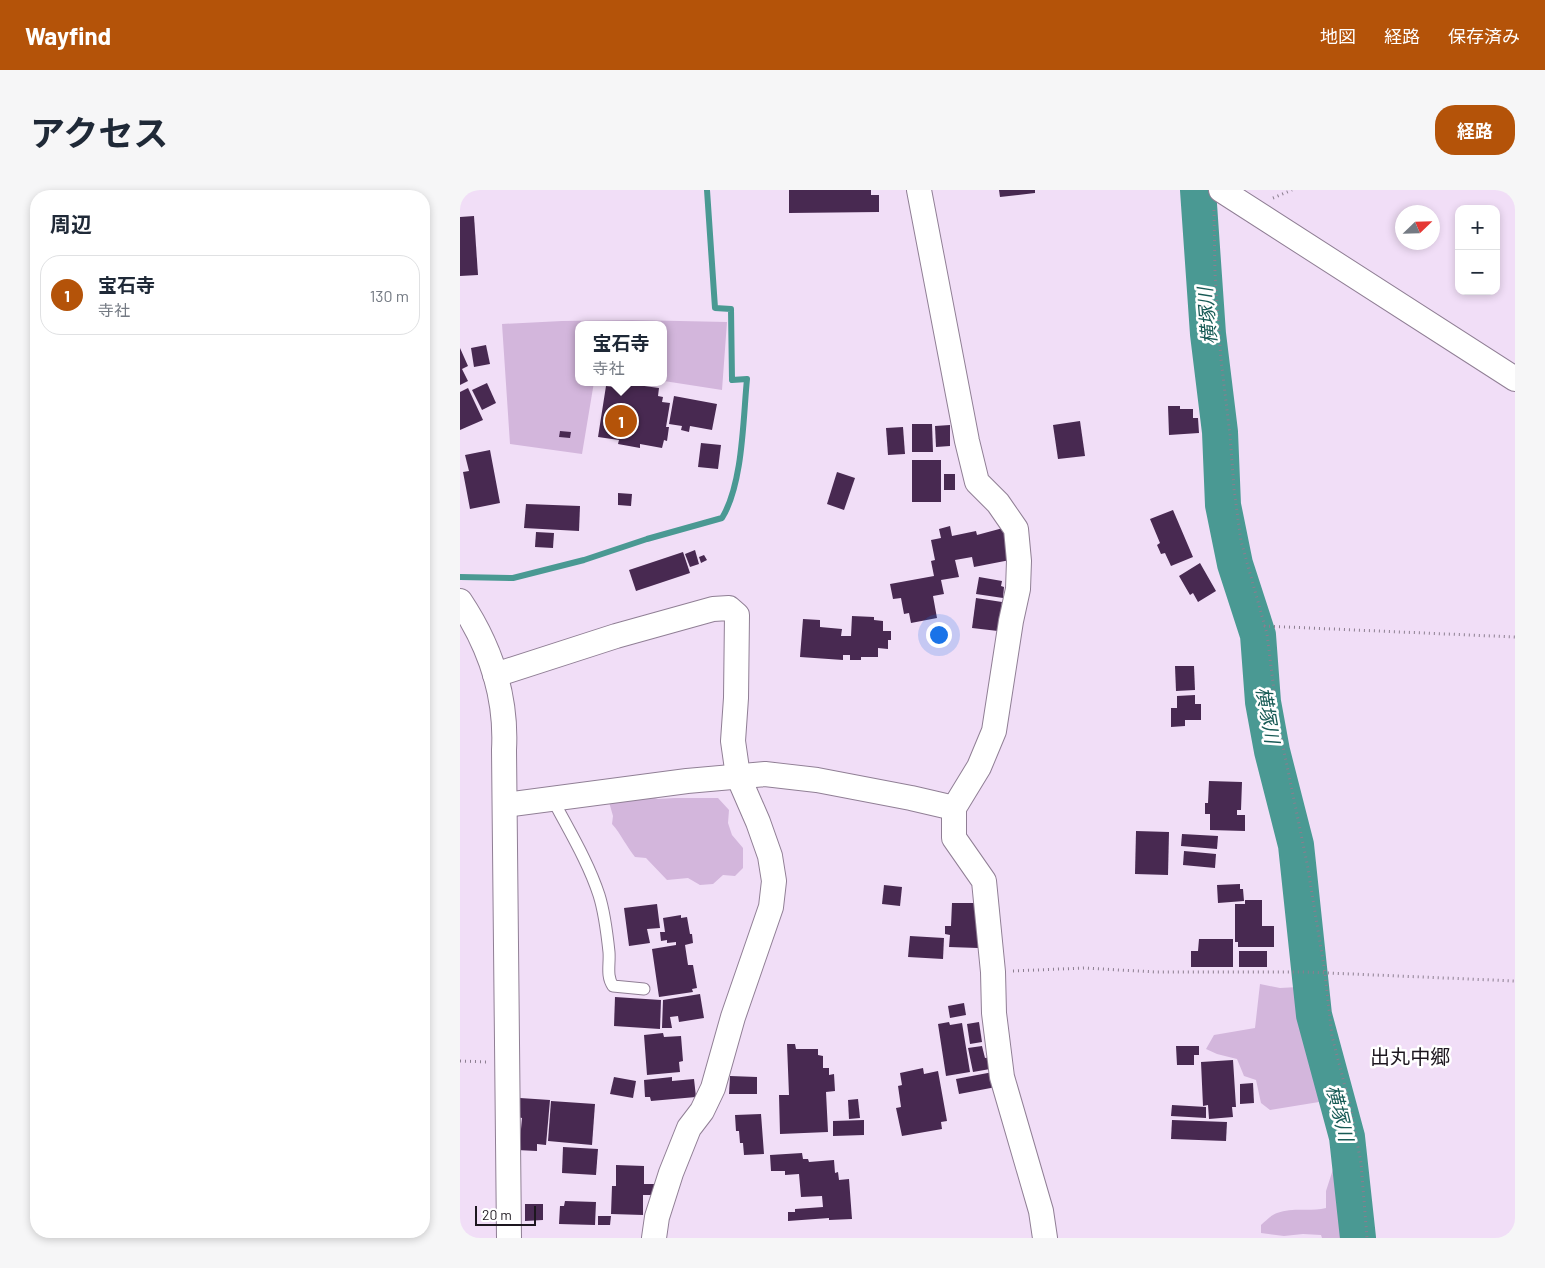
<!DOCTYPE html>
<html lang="ja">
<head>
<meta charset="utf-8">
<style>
	body { margin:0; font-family:Barlow,"Noto Sans JP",sans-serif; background:#f6f6f7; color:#1f2937 }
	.controls { position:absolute; right:15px; top:15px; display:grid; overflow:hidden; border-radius:10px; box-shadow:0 2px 8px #0003 }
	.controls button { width:45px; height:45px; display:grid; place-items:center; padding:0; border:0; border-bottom:1px solid #e0e1e3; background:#fff; color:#1f2937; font:25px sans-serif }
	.compass { position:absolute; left:935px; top:15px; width:45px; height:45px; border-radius:50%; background:#fff; box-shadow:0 2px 8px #0003; rotate:67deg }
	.scale { position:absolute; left:15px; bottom:12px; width:61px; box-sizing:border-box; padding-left:5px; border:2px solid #1d171f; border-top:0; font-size:14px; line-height:18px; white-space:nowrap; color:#1d171f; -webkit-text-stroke:4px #fff; paint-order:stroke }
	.you { position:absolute; left:478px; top:444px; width:18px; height:18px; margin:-12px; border:4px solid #fff; border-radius:50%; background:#1a73e8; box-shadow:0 0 0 8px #1a73e833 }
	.badge { display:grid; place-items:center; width:32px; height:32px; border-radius:50%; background:#b45309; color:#fff; font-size:16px; font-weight:700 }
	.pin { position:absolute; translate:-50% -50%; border:2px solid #fff; box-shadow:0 1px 5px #0006 }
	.popup { position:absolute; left:115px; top:131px; width:92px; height:65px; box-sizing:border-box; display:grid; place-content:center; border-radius:10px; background:#fff; filter:drop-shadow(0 1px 4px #0005); font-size:16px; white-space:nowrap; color:#747a83 }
	.popup b { font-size:19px; color:#1f2937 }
	.popup::after { content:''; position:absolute; left:50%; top:100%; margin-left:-10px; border:10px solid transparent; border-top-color:#fff }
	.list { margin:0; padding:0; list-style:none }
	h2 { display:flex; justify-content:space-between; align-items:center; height:65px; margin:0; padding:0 20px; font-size:21px }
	h2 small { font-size:16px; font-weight:400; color:#747a83 }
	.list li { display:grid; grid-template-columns:32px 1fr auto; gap:15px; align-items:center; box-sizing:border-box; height:80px; margin:0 10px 10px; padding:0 10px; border:1px solid #e0e1e3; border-radius:20px }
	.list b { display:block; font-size:19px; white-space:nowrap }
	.list p { margin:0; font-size:16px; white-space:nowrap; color:#747a83 }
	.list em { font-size:16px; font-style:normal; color:#747a83 }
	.map { position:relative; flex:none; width:1055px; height:1048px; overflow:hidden; border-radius:20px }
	header { display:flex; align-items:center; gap:30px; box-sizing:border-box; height:70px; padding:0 25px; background:#b45309; color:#fff }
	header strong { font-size:24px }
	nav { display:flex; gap:28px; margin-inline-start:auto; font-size:18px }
	.intro { display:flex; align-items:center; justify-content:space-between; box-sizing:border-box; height:120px; padding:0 30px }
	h1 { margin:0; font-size:35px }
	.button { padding:12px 22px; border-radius:20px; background:#b45309; color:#fff; font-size:18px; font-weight:700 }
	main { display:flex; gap:30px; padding:0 30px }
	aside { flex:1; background:#fff; border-radius:20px; box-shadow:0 2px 8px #0003 }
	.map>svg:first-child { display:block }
</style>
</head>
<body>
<header>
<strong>Wayfind</strong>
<nav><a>地図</a><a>経路</a><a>保存済み</a></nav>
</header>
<div class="intro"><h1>アクセス</h1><a class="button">経路</a></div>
<main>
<aside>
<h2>周辺<small></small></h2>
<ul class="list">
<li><span class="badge">1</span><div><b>宝石寺</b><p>寺社</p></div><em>130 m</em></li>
</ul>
</aside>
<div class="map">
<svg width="1055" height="1048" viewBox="0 0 1055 1048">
	<rect width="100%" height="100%" fill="#f1def7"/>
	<g fill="#d3b6dc">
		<path d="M172,130L267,132L262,200L204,191V135H119V192H134L122,264L50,254L42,134L102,131Z"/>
		<path d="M188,606L198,609L215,608H258L269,620L268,633L272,645L283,658V678L275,686L263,685L253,694L240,695L228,688L207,690L186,668L175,667C166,656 161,644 152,634L153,626L149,612Z"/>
		<path d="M800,794L820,798L838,797L856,808L869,863L862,885L883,956L888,1003L890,1048H862L861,1045L843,1044L824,1046L801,1043V1035C806,1031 811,1025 817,1023C833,1017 850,1022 866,1018V1001L875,973L873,952L859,912L810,920L801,913L796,890L784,886L777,869L757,864L746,859L754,845L795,838Z"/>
	</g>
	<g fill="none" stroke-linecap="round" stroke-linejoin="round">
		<path stroke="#4a9993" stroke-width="6" d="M0,387L53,388L124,370L187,349L262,328C283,294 283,229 287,189L272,190L271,119L255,118L247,0"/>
		<path stroke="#4a9993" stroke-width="36" d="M738,0L748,144L760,242L763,315L775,374L798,445L803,512L812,561L836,655L854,825L887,947L898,1048"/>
	</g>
	<g fill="#482951">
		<path d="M329,0H411V5H419V22L329,23Z"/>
		<path d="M539,0H575V3L540,7Z"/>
		<path d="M14,26L18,85L0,86V27Z"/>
		<path d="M26,155L30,174L14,177L11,158Z"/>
		<path d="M0,158L8,176L2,179L8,191L0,195Z"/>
		<path d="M155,192L199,198L198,206L203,207L202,212L210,213L206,237H209L207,251L204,250L202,258L180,254V258L158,254L159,250L138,247L146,196L155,197Z"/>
		<path d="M27,193L36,213L22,220L12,200Z"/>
		<path d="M8,198L23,230L0,240V202Z"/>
		<path d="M214,206L257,214L252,240L230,236L229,242L221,240L222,236L209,234Z"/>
		<path d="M708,216H720V219H733V228H738L739,243L709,245Z"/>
		<path d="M620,231L625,266L598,269L593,235Z"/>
		<path d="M452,234H472L473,262H452Z"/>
		<path d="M490,235V256L476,257L475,236Z"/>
		<path d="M443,237L445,264L428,265L426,238Z"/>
		<path d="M100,241L111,242L110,248L99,247Z"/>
		<path d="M241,253L261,255L258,279L238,277Z"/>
		<path d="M30,260L40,313L10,319L3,282L9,281L5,265Z"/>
		<rect x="452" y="270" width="29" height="42"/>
		<path d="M377,282L395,288L384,320L367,314Z"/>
		<rect x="484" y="284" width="11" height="16"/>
		<path d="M158,303L172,304L171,316L158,315Z"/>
		<path d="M66,314L120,316L119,341L64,338Z"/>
		<path d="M713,320L733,367L711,376L705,363L701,364L697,355L700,353L690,329Z"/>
		<path d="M490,336L492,346L516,341L517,345L543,338L550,370L514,377L512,367L495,370L499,387L481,390L484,404L473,406L477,428L451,433L449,423L444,424L441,408L433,409L430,394L474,386L471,371L475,370L471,350L481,348L479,339Z"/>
		<path d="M76,342L94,343L93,358L75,357Z"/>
		<path d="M235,360L239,374L230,377L225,364Z"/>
		<path d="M223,362L230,383L176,401L169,380Z"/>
		<path d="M244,365L247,370L241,373L239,367Z"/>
		<path d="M740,373L756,401L738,412L733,403L730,405L719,386Z"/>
		<path d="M519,387L542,391L541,396L544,397L543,408L516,404Z"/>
		<path d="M516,408L542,412L538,441L512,438Z"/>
		<path d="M392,426L414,427V430L423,431V441H431V450H428V459L418,458V467H401V470H390V465H383V470L340,467L343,429L360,430V437L382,439L381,446H391Z"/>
		<path d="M715,476H734L735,500L716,501Z"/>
		<path d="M735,505V514H741V530H725V536L711,537V518H717V506Z"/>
		<path d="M749,591L782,592L781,620H777V625H785V641L750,640V624H745V613H748Z"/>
		<path d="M676,641L709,642L708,685L675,684Z"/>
		<path d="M722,644L758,646L757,659L721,656Z"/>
		<path d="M724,661L756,664L755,678L723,675Z"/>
		<path d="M780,694V699H783L784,711L758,713L757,695Z"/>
		<path d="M424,695L442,697L440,716L422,714Z"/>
		<path d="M785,710H802V736H814V757H778V752H775V714H785Z"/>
		<path d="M492,713H518V758L489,757L490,745L485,744V736H491Z"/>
		<path d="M197,714L200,738L187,739L190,753L169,756L164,718Z"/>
		<path d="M221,725V728L227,727L230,744H232L233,753L225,755L228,775H233L237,798L232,799L233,802L199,807L192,759L216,755V752L207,753V750L201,751L200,742H205L203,728Z"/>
		<path d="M450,746L484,748L483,769L448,767Z"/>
		<path d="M739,749H773V777H731V761H738Z"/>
		<rect x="779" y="761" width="28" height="16"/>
		<path d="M240,804L244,828L219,832L218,826L210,827L212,838H202L203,810Z"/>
		<path d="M155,807L201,810L200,839L154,836Z"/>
		<path d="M504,813L506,825L490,828L488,816Z"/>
		<path d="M489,832L490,835L502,833L510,882L486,886L478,834Z"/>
		<path d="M519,832L522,852L510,854L507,834Z"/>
		<path d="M203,843L204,847L221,846L223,871L219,872L220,882L187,885L184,845Z"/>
		<path d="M327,854H335L336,859H358V865L363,866V878H369V885L374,884L375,901L366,902L368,942L320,944L319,905H329Z"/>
		<path d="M522,856L525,868L531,867L530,879L513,882L508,858Z"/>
		<path d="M716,856H739V865H734V875H717Z"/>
		<path d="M773,870L776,917H772L773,927L749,929L748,915L743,916L741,872Z"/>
		<path d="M463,878L464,884L478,881L487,931L481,932L482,939L442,946L436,918L441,917L438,896L442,895L440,883Z"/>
		<path d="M533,882L536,897L499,904L496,889Z"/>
		<path d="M270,886L297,887V904H269Z"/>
		<path d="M154,887L176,891L173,908L150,904Z"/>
		<path d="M212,887V891L234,889L236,907L191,911L190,907H185L184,890Z"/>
		<path d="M793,893L794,913L780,914V894Z"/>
		<path d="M60,908L90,910L86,955L77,954V961L57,960V950H60L62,928L58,927Z"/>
		<path d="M398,909L400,928L389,929L388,910Z"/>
		<path d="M91,911L135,914L132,955L88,951Z"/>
		<path d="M712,915L746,917V928L711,926Z"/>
		<path d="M301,924L304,964L284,965L283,953H280L279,941H276L275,925Z"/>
		<path d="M404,930V945L373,946V931Z"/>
		<path d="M712,930L767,932L766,951L711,949Z"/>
		<path d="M103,957L138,959L136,985L102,983Z"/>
		<path d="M342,963L343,969H348L349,972L374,970L375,983L378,982L379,990L389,989L392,1029L369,1030V1028L328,1031V1022H335V1019L363,1017L362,1006L341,1007L339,984L325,985V981H311L310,965Z"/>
		<path d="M156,975L184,976V994H194V1005H183V1025L151,1024L152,996H156Z"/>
		<path d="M105,1011L136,1012L135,1035L99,1034L100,1016H104Z"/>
		<path d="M65,1014H83V1030L65,1031Z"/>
		<path d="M138,1026H151L150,1035H138Z"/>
	</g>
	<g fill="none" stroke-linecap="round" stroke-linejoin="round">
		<defs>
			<path id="service" d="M92,608C108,639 128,671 139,705C145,724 147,743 149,762C150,774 146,786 153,796L184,799"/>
			<g id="minor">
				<path d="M459,0L507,251L517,292L538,313L556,339L559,371L558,399L551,431L534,541L519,577L494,618V648L524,691L533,782L534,823L542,887L581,1021L585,1048"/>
				<path d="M761,0L1055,189"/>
				<path d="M0,411C30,456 47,506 44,560L49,1048"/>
				<path d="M35,485L156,446L253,419L269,418L277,425L276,508L273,551L278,586L298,632L310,666L314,691L311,717L273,827L253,898L242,921L229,938L211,983L197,1027L194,1048"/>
				<path d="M45,615L227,591L305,584L357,590L451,608L494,618"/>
			</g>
		</defs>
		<use href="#service" stroke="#907f95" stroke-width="13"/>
		<use href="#minor" stroke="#907f95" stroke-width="26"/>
		<g stroke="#8b7e8f" stroke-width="3" stroke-dasharray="1 4" stroke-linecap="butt">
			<path d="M813,8L832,0"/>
			<path d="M754,20L755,84L761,169L770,245L774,299L781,351L807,444L818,532L847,673L865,783L872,846L891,920L901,973L907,1048"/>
			<path d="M804,436L1055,447"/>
			<path d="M553,781L624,778L696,782H845L1055,791"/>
			<path d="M0,871L27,872"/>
		</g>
		<use href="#service" stroke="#fff" stroke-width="11"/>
		<use href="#minor" stroke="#fff" stroke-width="24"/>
	</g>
	<g text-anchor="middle" stroke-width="5" stroke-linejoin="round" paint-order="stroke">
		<g font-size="19" font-style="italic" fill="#175a55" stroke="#fff">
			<text transform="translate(747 126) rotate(-95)" y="7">横塚川</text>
			<text transform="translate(808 525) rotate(80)" y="7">横塚川</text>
			<text transform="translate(880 923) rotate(76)" y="7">横塚川</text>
		</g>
		<g font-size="20" fill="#1d171f" stroke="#fff">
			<text x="950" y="874">出丸中郷</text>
		</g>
	</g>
</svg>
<div class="controls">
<button>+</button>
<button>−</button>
</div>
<svg class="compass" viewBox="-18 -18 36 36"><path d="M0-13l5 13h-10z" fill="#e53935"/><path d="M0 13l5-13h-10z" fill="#747a83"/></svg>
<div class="scale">20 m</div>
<div class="you"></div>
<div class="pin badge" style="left:161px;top:231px">1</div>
<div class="popup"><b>宝石寺</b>寺社</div>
</div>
</main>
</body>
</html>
